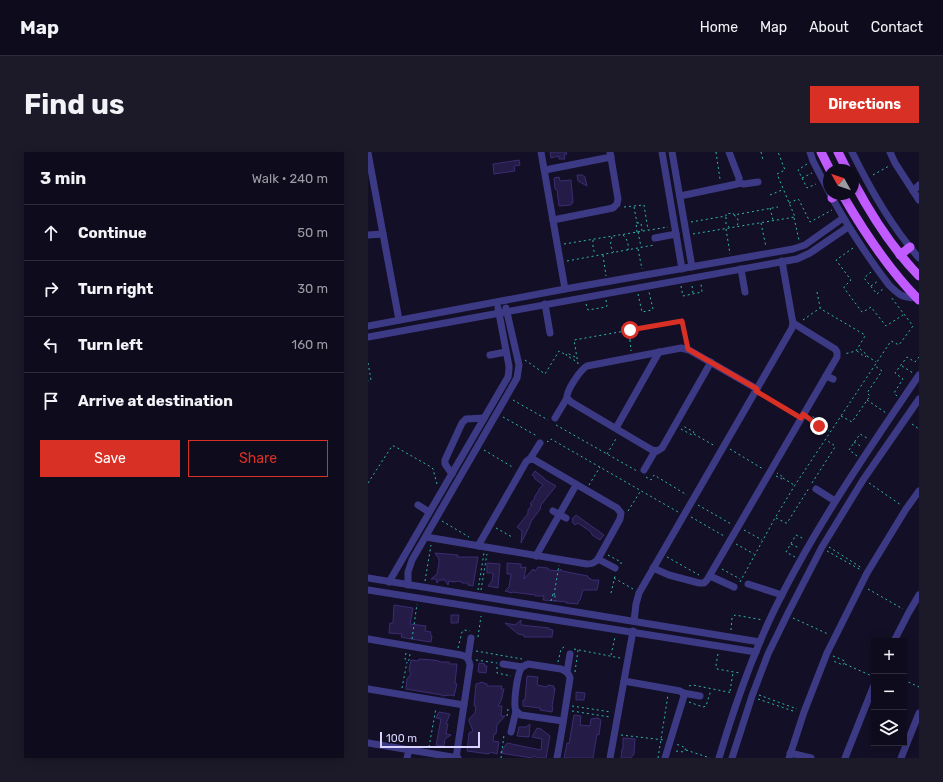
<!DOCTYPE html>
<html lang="en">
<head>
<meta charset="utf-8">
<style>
	body { margin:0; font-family:Rubik,sans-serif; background:#1c1929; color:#f1f3f6 }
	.controls { position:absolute; right:12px; bottom:12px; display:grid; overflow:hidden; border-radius:0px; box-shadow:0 2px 10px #0003 }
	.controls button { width:36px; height:36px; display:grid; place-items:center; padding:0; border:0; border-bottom:1px solid #2e2b3b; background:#0e0b1c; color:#f1f3f6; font:20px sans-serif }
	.compass { position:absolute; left:455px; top:12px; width:36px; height:36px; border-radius:50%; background:#0e0b1c; box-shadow:0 2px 10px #0003; rotate:310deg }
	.scale { position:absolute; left:12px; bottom:10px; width:100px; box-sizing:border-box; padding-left:4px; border:2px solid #d9d4ff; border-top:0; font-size:11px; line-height:14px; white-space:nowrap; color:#d9d4ff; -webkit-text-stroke:3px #130f26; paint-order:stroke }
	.stop { position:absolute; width:12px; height:12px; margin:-9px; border:3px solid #d93025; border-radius:50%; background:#fff }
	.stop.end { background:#d93025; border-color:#fff; box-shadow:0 1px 4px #0008 }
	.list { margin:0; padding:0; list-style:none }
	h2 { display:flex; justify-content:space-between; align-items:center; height:52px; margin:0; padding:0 16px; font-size:17px }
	h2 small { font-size:13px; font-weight:400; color:#9b9ba3 }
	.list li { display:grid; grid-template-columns:26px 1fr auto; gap:12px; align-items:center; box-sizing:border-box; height:56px; padding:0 16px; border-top:1px solid #2e2b3b }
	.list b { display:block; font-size:15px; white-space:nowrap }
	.list em { font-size:13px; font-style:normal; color:#9b9ba3 }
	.actions { display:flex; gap:8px; padding:12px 16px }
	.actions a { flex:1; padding:9px 0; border:1px solid #d93025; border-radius:0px; text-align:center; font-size:14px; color:#d93025 }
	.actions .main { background:#d93025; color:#fff }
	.icon { flex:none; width:22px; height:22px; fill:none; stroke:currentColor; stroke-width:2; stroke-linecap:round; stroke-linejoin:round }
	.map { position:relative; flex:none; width:551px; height:606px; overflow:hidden; border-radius:0px }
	header { display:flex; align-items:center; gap:24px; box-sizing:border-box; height:56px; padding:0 20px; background:#0e0b1c; border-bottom:1px solid #2e2b3b }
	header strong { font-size:19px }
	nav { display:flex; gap:22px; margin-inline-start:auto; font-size:14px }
	.intro { display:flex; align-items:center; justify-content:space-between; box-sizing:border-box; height:96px; padding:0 24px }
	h1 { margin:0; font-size:28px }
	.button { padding:10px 18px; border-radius:0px; background:#d93025; color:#fff; font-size:14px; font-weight:700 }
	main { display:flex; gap:24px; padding:0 24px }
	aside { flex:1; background:#0e0b1c; border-radius:0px; box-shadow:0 2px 10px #0003 }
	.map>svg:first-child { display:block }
</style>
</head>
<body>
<header>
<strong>Map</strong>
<nav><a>Home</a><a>Map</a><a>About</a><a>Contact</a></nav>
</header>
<div class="intro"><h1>Find us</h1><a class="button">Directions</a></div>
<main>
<aside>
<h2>3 min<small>Walk · 240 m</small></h2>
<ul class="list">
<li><svg class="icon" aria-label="ahead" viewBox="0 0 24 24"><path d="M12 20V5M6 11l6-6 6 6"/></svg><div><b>Continue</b></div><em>50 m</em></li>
<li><svg class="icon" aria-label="right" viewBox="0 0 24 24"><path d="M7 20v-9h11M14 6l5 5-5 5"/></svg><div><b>Turn right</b></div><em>30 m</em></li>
<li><svg class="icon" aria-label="left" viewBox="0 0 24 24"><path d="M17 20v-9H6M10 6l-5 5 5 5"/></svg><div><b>Turn left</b></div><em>160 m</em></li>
<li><svg class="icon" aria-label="arrive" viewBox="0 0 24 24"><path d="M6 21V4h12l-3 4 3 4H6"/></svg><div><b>Arrive at destination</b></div></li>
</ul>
<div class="actions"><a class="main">Save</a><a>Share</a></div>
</aside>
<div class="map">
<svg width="551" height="606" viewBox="0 0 551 606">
	<rect width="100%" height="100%" fill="#130f26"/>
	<g fill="#241b47" stroke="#3b2d73">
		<path d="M182,0H198L199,2L196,3L197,7H191V4L183,6Z"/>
		<path d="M151,8L152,13L146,14L147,19L126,22L125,12Z"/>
		<path d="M209,23H214L217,25L219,34L210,29Z"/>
		<path d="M191,25L192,29L203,28L205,51H203V53L191,54L189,38L187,37L186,26Z"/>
		<path d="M167,319L176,326V327L188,334L173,353L172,355L173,356L164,368L162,372V373L153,391L154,379L149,375L159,363L160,361V358L164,353L162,352L167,346H166L171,338V337L175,333L166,326L167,325L164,323Z"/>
		<path d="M208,363L236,383L232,388L224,383L223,380L210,371L207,373L204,370L205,368L204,367Z"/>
		<path d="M67,401L90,403L89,405H110L105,434L100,433V431H94V430L90,429L87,430L81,429L80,433L77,428H71L69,431L68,427H63L69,422L71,411V407Z"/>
		<path d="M119,411L132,412L130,436L120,434L124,429L125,421H119Z"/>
		<path d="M139,411L153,412V416L158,415L156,427L165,417L167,419L170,415L180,416L181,418L192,419L193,417L194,419L220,424V426L223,427V428H231L229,438H215L212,448L210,450V452L198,451L199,450L175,448L176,444H167V443L144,440V441L137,439L141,435L143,423V422H139Z"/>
		<path d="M26,453L45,456L42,472L58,474L57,479L63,480L62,482L64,484L63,490L43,487L33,485L34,482L21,481L22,471H25Z"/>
		<path d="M83,463H91L90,471H83Z"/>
		<path d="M153,468V473L181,476V477L185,478L184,485H156V483L150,482L137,471L147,473Z"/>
		<path d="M51,507L65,508L71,509L72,510H81L82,512H89L87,531L89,532L86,544L82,543L74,544V543L38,537L39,527L43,522L41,518L43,508L50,509Z"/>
		<path d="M111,511L117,512L116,514H119L118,521L110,520Z"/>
		<path d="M159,524L170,525L169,533L179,535L180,533L186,534L185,536H187L184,555H185L184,560L172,558V556L155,554V548H157Z"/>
		<path d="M113,530L119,532V534H134L133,537H136L133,549L130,554H134L133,564H137L129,573L128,582H126L125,589L131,590L129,602L122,600L121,602L99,599L101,581L105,579L101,569V567L107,561L108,554H106L108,532L112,531Z"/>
		<path d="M208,540L217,541L216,548H208Z"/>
		<path d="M71,560L82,562L78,572H80L78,582L83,583L77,587L76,594L68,593L73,567L68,566Z"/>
		<path d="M206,563L213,564L212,573L222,574L223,567L230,566L233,568L231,583L229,582L225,606H196L199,591L201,592Z"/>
		<path d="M162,572L161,585L149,584L151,575H158Z"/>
		<path d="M169,576L173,577L182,584L178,606H169L166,604L164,606L158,605L132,601L139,591L173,598L174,587L164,585Z"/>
		<path d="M255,586L267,587L266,602L263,606H253L254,597H255Z"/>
	</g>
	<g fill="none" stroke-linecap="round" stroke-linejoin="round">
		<g stroke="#2fb8b0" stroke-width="1" stroke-dasharray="2 3" stroke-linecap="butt">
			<path d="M348,0L352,27"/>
			<path d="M393,0L395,8"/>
			<path d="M439,12L430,18L439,36L448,32"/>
			<path d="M505,23L521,14"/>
			<path d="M434,26L444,21"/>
			<path d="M402,43L414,38"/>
			<path d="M421,51L430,47L431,48L442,70L464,58"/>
			<path d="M256,55L276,53L280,78"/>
			<path d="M266,55L269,71"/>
			<path d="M402,56L405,68"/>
			<path d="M366,63C370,65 372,70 368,75"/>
			<path d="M358,65V72L362,76"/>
			<path d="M426,66L431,88"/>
			<path d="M323,70L358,64V62L365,61L366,63L410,55"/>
			<path d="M393,71L398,95"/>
			<path d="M358,77L362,102"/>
			<path d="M269,80L268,71H273L274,79"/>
			<path d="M270,80L273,95"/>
			<path d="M325,82L427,65L409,22L417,18L410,0"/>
			<path d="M255,83C259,87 261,92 260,98"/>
			<path d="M244,85C242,90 242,96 246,100"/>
			<path d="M225,88V96L227,102"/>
			<path d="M196,92L300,75"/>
			<path d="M485,96L468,108L483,128L476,135V136L494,160H495L503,155L518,174L535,163"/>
			<path d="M270,97L274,117"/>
			<path d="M235,103L238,124"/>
			<path d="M199,109L286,93"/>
			<path d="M503,120L496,126L509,142L515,137"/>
			<path d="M313,134L315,144L334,140L333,132"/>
			<path d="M324,134L325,141"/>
			<path d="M503,134L510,129"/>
			<path d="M449,140L452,155L453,157L497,183V184L488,199L476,202"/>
			<path d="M270,142L274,160L284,158L285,157L281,140"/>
			<path d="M218,152L220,158L238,155L239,154L238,148"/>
			<path d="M435,168L452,156"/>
			<path d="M258,179L259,187H263L262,178"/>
			<path d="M262,188L263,199"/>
			<path d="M489,199L497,205L499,203L491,196"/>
			<path d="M499,204L508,210"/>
			<path d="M207,205L199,201L198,203L209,210"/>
			<path d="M157,208L177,222L191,199L198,203"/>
			<path d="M0,211L3,228L0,229"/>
			<path d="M210,212L206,188L314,169L315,170L318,190"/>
			<path d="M534,214L545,221"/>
			<path d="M393,242L427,262"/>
			<path d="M529,244L526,241L535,227L527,221L539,205L547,210L551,205"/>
			<path d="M145,248L180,268"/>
			<path d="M499,248L518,261"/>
			<path d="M473,264L484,270L502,244L499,241L514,219L507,214"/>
			<path d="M135,265L169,284"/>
			<path d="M441,266L451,274L453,271L444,264"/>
			<path d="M544,272L551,277"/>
			<path d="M188,273L269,319"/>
			<path d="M452,273L461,279"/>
			<path d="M313,277L324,283L326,280L315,274"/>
			<path d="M326,282L347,294"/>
			<path d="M179,289L180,290L183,287L310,360"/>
			<path d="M486,290L494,295"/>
			<path d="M362,297L395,317"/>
			<path d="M116,298L146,316"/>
			<path d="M239,302L249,285"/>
			<path d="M489,304L481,298L492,282L499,286"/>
			<path d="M408,324L414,327L415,325L409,321"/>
			<path d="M278,325L283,328L286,323L319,343"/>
			<path d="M415,326L426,333"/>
			<path d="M0,331L24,294H26L63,315L65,317L69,332"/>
			<path d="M444,331L467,295V294L457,287"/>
			<path d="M501,331L533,353"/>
			<path d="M221,333L232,315"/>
			<path d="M330,353L363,372"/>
			<path d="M260,359L272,340"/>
			<path d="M323,365L356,384"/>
			<path d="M408,366L418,371H419L441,336"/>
			<path d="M74,369L101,385"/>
			<path d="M128,376L144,385"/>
			<path d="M376,378L394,388"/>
			<path d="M368,392L386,402"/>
			<path d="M423,392L431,396"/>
			<path d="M461,395L494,416"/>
			<path d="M459,399L493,418"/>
			<path d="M240,403L253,410V412"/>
			<path d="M299,405L331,423"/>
			<path d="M427,405L418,400L428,383L436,387"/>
			<path d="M354,417L372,427"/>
			<path d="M246,426L265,437"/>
			<path d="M57,429L63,393"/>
			<path d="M372,430L407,366L427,333L523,189L531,193L545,174L523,145"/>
			<path d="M500,437L535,457"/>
			<path d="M110,438L116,401"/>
			<path d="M113,438L119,402"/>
			<path d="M243,441L247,424"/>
			<path d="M186,443L191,413"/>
			<path d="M183,449L185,442L187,443V449"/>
			<path d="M425,466L460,482"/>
			<path d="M363,478L364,466L367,463L395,468"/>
			<path d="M110,485L113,464"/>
			<path d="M44,487L49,452"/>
			<path d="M90,496L94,480L96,478L102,479"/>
			<path d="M206,497L252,506"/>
			<path d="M108,499L154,507"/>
			<path d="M38,501L37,507L40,509L41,508L42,502"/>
			<path d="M350,502L348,513L349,517L372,521"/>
			<path d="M243,503L247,485"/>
			<path d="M465,504L477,509V510L475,513L465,509"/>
			<path d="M108,508L129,511"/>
			<path d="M190,510L193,497L196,495H199"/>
			<path d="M477,512L506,525"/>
			<path d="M129,515V521L143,524"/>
			<path d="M207,520L210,498"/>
			<path d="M536,528L551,535"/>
			<path d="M321,534L325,533L365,541"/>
			<path d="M34,536L39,510"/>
			<path d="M362,539L365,521"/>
			<path d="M391,543L429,557"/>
			<path d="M390,547L428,560"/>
			<path d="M321,550L335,555L338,554L343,538"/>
			<path d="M204,554L243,560"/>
			<path d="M204,559L242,565"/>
			<path d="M139,564L140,557"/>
			<path d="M253,583L296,588"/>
			<path d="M61,595L68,556"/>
			<path d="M318,598L342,606"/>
			<path d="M308,599L316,600L318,596L308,592"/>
			<path d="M133,606L136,583"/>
			<path d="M290,606L300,543"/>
		</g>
		<g stroke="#3d3a85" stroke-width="7">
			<path d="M173,0L197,137"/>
			<path d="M294,0L314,117"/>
			<path d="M304,0L324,115"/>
			<path d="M442,0L445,9L461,40"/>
			<path d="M484,0C502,37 523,74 551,106"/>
			<path d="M522,0L527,11L551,48"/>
			<path d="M0,1L31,168"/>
			<path d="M177,18L243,5"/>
			<path d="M371,31L376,32L390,30"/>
			<path d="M545,39L551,33"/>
			<path d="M462,42C480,75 498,103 521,133C529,141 536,148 549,145"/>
			<path d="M312,44L369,32L371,31V26L361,0"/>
			<path d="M185,68L245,56L249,52L250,47L242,0"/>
			<path d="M0,83L15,82"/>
			<path d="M287,86L308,82"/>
			<path d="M373,117L377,140"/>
			<path d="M177,152L182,181"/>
			<path d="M0,174L197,137L425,97L437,93L475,66"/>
			<path d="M0,185L429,107L442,101L480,75"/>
			<path d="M122,203L138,200"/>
			<path d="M343,210L294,296L289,299L284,298L203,250L199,246C198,239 212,218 219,214L313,196L321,198L389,237"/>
			<path d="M458,224L465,227"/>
			<path d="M187,266L199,246"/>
			<path d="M248,276L291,200"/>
			<path d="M162,307L172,291"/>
			<path d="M276,318L287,299"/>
			<path d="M84,322L77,312V308L94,271L98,267L116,266"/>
			<path d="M448,337L467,349"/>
			<path d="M50,353L61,360"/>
			<path d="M185,359L198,366"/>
			<path d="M58,385L219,412C224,412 227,411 230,407L252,367L253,361L249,356L165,307L160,308L158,310L110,394"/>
			<path d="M168,404L208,333"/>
			<path d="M230,407L247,416"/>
			<path d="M285,416L301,423L331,431H336L339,428L469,205V200L467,197L425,171"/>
			<path d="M342,424L366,435"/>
			<path d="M0,426L392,490"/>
			<path d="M21,430L140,225L141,217V214L130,156"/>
			<path d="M380,432L414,443"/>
			<path d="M40,433V420L44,408L149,226L151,213L138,156"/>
			<path d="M0,438L388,500"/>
			<path d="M266,469L268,452L271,441L424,176L425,171L424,166L414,109"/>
			<path d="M0,487L93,503C99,504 101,507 102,513L88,606"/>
			<path d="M526,489L541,460L551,443"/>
			<path d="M100,506L103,486"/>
			<path d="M135,512L154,515"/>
			<path d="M199,520L202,502"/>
			<path d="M256,529L312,539L315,541L316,544L297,606"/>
			<path d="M0,537L96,553"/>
			<path d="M315,541L332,544"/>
			<path d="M143,580L148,559"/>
			<path d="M0,591L90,606"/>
			<path d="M422,601L443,606"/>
			<path d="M39,606L41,598"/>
			<path d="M189,606C194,579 198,553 202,526C201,521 198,519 193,517L160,512L154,515C149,521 145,552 148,559L153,563L195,569"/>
			<path d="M242,606L265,479"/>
			<path d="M351,606C365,559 381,513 401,469C442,382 497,303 551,223"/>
			<path d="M364,606L384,544L400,502L420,461L454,395L495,328L551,247"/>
			<path d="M421,606L436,560L459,501L499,421L538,357L551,339"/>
			<path d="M477,606L506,533"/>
			<path d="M533,606L551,561"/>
		</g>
		<g stroke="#c25bff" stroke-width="9">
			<path d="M453,0L462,18"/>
			<path d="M470,0L479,18"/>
			<path d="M485,29C503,63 524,96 551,124"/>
			<path d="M474,42C496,80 520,117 551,148"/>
			<path d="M464,46L470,42"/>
			<path d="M532,103L542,95"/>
		</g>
	</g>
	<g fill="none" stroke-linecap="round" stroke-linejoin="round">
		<path stroke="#d93025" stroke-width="5" d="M262,178L314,169L320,197L389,237L388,239L433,266L435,262L451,274"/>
	</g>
</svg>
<div class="controls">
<button>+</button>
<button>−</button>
<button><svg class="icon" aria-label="layers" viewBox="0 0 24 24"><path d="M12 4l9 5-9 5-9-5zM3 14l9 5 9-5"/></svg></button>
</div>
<svg class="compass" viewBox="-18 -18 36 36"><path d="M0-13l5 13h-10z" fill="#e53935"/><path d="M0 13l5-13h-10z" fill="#9b9ba3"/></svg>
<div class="scale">100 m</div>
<div class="stop" style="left:262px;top:178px"></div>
<div class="stop end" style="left:451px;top:274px"></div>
</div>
</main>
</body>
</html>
